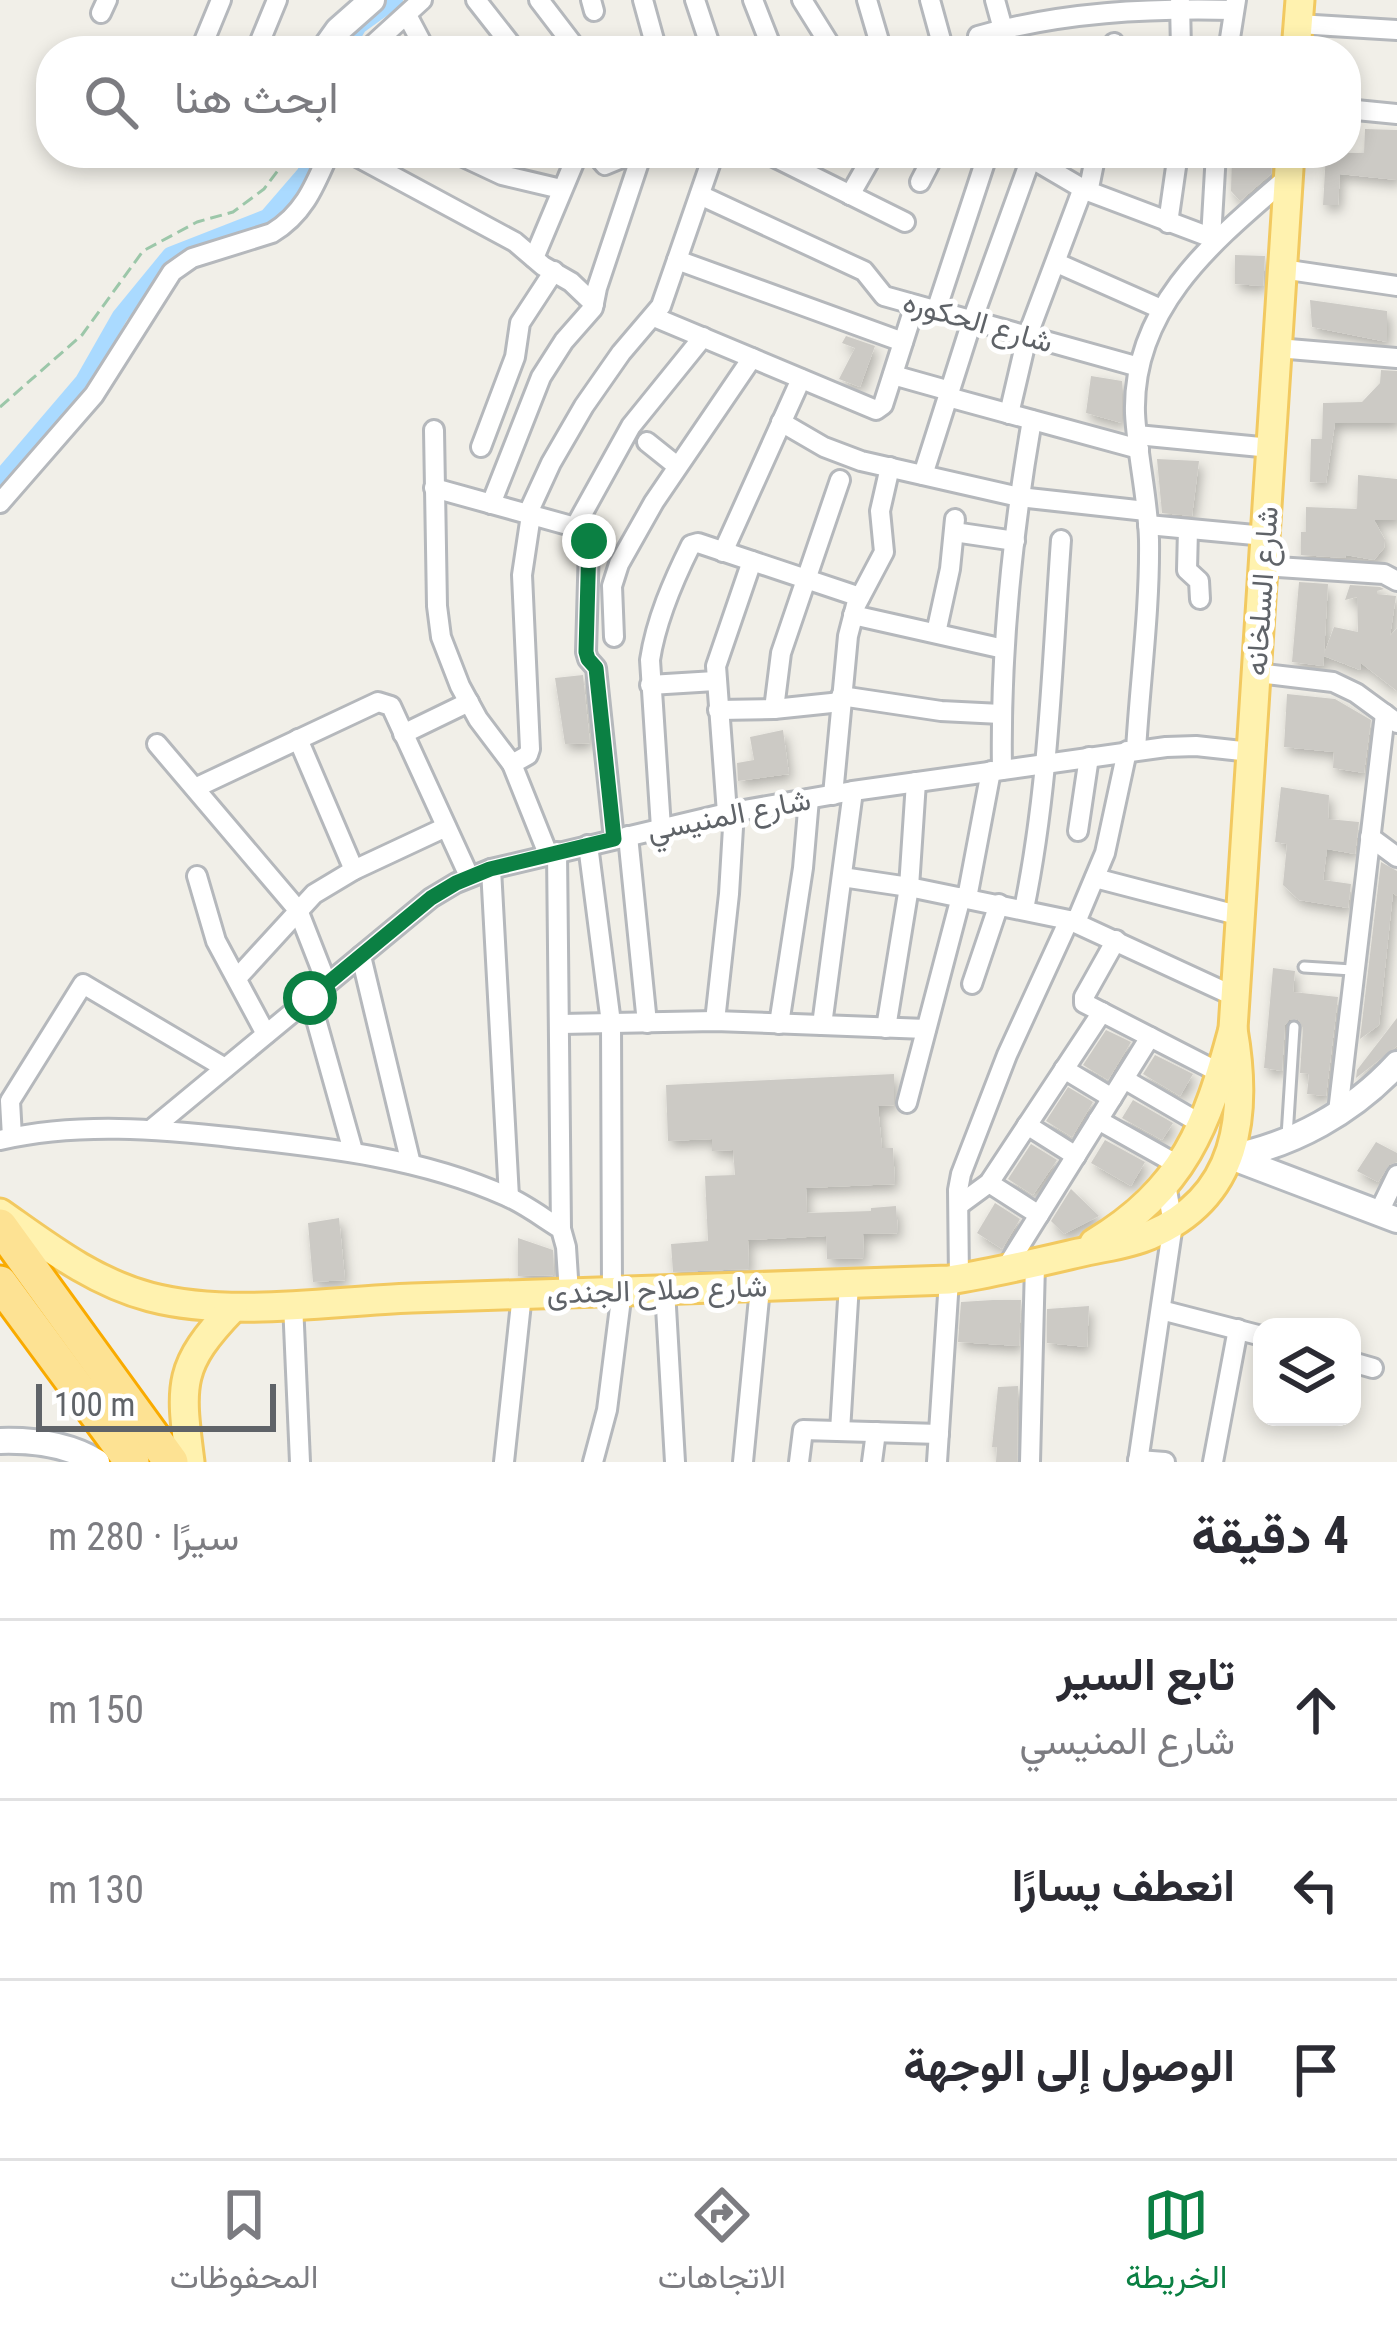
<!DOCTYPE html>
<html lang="ar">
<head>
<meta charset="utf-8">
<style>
	body { margin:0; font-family:"Roboto Condensed",Vazirmatn,sans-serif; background:#f7f7f7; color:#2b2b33; direction:rtl }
	.controls { position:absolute; right:36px; bottom:36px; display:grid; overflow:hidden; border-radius:24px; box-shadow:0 6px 18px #0003 }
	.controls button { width:108px; height:108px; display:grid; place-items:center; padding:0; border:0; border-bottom:3px solid #e1e1e2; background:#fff; color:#2b2b33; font:60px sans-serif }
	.scale { position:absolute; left:36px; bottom:30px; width:240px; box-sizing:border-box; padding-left:12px; border:6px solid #5f6368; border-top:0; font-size:33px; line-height:42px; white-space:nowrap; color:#5f6368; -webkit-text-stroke:9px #fff; paint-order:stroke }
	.stop { position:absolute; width:36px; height:36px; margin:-27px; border:9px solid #0b8043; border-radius:50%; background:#fff }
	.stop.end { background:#0b8043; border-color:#fff; box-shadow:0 3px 12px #0008 }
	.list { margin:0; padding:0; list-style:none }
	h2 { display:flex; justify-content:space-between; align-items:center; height:156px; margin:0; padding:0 48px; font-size:51px }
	h2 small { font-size:39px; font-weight:400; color:#7c7c81 }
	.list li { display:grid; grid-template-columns:78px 1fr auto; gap:36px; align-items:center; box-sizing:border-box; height:180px; padding:0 48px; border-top:3px solid #e1e1e2 }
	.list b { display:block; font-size:45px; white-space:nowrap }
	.list p { margin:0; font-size:39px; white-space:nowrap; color:#7c7c81 }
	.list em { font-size:39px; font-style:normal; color:#7c7c81 }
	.icon { flex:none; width:66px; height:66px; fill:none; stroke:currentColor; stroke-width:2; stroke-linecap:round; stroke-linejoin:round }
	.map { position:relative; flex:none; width:1397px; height:1462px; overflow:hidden; direction:ltr }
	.search { position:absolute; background:#fff; box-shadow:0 6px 18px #0003; left:36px; right:36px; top:36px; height:132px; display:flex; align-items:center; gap:30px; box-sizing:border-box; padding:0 42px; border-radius:48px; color:#7c7c81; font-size:45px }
	.sheet { height:696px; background:#fff }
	nav { display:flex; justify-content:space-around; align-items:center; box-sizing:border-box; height:168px; border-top:3px solid #e1e1e2; background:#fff; font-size:33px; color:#7c7c81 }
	nav a { display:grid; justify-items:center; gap:6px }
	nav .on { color:#0b8043 }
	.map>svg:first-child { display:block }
</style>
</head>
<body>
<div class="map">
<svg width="1397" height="1462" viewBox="0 0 1397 1462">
	<defs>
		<filter id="shadow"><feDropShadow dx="3.5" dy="6" stdDeviation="6" flood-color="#0004"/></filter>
	</defs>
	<rect width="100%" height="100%" fill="#f1efe8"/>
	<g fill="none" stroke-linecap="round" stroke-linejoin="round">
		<g stroke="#aadaff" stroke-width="16">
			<path d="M344,51L359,26L395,0"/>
			<path d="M0,478L83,381L120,316L170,255L267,217L305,173L312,153"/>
		</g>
	</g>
	<g fill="#cccac5" filter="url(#shadow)">
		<path d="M1365,129L1397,130V180L1340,174L1338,205H1323L1326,153H1364Z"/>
		<path d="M1232,153H1272L1271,174L1240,201L1231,191Z"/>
		<path d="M1235,255L1265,256L1263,286L1235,284Z"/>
		<path d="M1310,300L1387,311V342L1312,327Z"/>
		<path d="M846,336L875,346L860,387L839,379L855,348L842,343Z"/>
		<path d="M1381,370L1397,371V423H1335L1326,483L1310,482L1311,439H1322L1323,403L1362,402L1380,383Z"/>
		<path d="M1091,376L1122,381V423L1086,413Z"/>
		<path d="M1157,459L1199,461L1192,516L1162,513Z"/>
		<path d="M1358,475L1397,479V520H1374L1385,540L1384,548L1374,560L1346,555L1345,558L1301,555V532H1306V507L1357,509Z"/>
		<path d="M1299,582L1328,584L1324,654L1334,627L1358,632L1357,597L1345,600L1350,585L1380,587L1384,589L1377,591V594L1396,596L1390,636L1397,628V691L1361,663L1360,670L1324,656L1323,666L1292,662Z"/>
		<path d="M583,675L590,743L565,744L555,678Z"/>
		<path d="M1287,694L1335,699L1371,720L1364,773L1333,768L1334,752L1284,747Z"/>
		<path d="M783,730L789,774L738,781L737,763L754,760L750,737Z"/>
		<path d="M1281,787L1329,795L1328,819L1359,822L1355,854L1327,849L1323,880L1351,884L1348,908L1299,900L1283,885L1287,844L1275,842Z"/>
		<path d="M1381,862L1397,871V896L1393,893L1379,1025L1360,1039Z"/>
		<path d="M1273,968L1295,971L1293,992L1338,997L1326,1096L1307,1094L1309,1074L1300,1073L1303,1028L1298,1019L1289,1020L1285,1025L1282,1071L1264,1068Z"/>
		<path d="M1397,1018V1046L1356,1078L1357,1070Z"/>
		<path d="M1106,1030L1131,1042L1108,1080L1083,1065Z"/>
		<path d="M1155,1055L1193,1074L1180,1096L1143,1074Z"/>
		<path d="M894,1074V1105L878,1106L882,1148H893L895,1184L806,1188L807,1213L871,1211V1208L896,1206L898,1233L863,1234L864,1258L827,1259L826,1236L748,1240L749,1269L673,1272L671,1244L708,1241L705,1176L735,1175L733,1150L712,1151V1139L668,1141L666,1085Z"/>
		<path d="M1068,1087L1093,1102L1072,1137L1046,1121Z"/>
		<path d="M1133,1100L1173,1123L1162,1140L1122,1118Z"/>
		<path d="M1105,1140L1145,1162L1131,1186L1091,1163Z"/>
		<path d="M1376,1142L1397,1153V1162L1389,1165L1378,1182L1357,1171Z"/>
		<path d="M1031,1144L1057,1160L1033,1195L1008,1179Z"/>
		<path d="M1071,1189L1099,1216L1064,1234L1051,1221Z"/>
		<path d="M995,1203L1020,1219L1002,1249L977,1233Z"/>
		<path d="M339,1218L345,1280L313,1282L308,1223Z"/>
		<path d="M518,1238L553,1250L554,1275L518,1276Z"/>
		<path d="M993,1300H1021L1019,1346L958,1342L961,1302Z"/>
		<path d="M1089,1306L1087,1347L1047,1343V1309Z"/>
		<path d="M1018,1386L1017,1462H996L997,1447H992L998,1387Z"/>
	</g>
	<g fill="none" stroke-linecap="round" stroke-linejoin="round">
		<defs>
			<g id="lane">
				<path d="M1304,967L1352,970"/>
				<path d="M1287,1136L1294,1027"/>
			</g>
			<g id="street">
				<path d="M476,0L516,51"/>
				<path d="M539,0L578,51"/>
				<path d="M591,0L594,11"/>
				<path d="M643,0L657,51"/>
				<path d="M695,0L712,51"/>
				<path d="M753,0L773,51"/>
				<path d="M802,0L832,48"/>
				<path d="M867,0L882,51"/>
				<path d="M930,0L944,51"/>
				<path d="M995,0L1003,29"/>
				<path d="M1180,2L1181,51"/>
				<path d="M101,13L107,0"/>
				<path d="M407,15L426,51"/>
				<path d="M1298,24L1397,30"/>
				<path d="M978,36C1062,12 1148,8 1234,10"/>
				<path d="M200,51L221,0"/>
				<path d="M256,51L277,0"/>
				<path d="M366,51L422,0"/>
				<path d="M593,51L594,50"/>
				<path d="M1113,51L1114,43"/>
				<path d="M1228,51L1236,0"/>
				<path d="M1346,109L1397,114"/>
				<path d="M350,153L515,242L543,266L571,282L594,304"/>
				<path d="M455,153L502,175L561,189"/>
				<path d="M595,153L605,165L634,153"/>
				<path d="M766,153L905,222"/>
				<path d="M1022,153L1085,190L1215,239"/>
				<path d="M920,182L935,153"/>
				<path d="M700,195L864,271L884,296L1139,367"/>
				<path d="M850,195L874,153"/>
				<path d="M1168,223L1178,153"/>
				<path d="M1211,238L1216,153"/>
				<path d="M534,258L578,153"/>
				<path d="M677,260L903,342"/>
				<path d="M1057,263L1161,309"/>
				<path d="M1282,269L1397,286"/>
				<path d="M936,311L988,153"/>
				<path d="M654,317L876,410L883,405L915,305"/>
				<path d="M1277,348L1397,358"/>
				<path d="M893,375L950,391"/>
				<path d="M948,397L1139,449"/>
				<path d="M1009,414L1027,337L1080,196L1090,183L1096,153"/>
				<path d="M781,422L824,447L861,461L1019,497L1146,511"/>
				<path d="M434,430L437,606L441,637L460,686L478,719L512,764"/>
				<path d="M1137,435L1271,448"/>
				<path d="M647,442L677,466"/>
				<path d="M481,447L515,357L520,323L554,271"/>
				<path d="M923,475L972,321L1031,158"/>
				<path d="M434,488L575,527"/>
				<path d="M0,503L94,395L172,272L192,258L272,233C304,214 315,185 329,153"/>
				<path d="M491,504L541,377L564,341L593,308L597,288L642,153"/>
				<path d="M528,513L551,463L584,406L621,353L661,306L714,153"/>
				<path d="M531,515L522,575L530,749L528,755L512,764L548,854"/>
				<path d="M1148,525L1265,536"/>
				<path d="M1188,529L1187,570L1199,581L1200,599"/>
				<path d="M954,532L1015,541"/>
				<path d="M723,552L801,379"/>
				<path d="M1263,566L1384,574L1397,581"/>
				<path d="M853,615L1004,649"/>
				<path d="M936,633L950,569L955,519"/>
				<path d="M614,637L612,586L619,564L654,502L752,358"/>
				<path d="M1257,673L1333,682L1356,693L1397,723"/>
				<path d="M650,685L715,681"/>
				<path d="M841,696L941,711L1001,714"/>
				<path d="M774,709L781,653L840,480"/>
				<path d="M718,710L774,709L841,702"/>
				<path d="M403,734L469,702"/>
				<path d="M298,739L354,870"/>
				<path d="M157,744L298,910L327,984"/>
				<path d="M1136,750C1140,681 1150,610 1149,540C1148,498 1137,455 1135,413C1132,306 1215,240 1288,177"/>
				<path d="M1002,770C1000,653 1012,535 1032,420"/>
				<path d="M195,788L378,702L391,706L469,876"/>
				<path d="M833,795L848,636L856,605L884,552L880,511L890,467"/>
				<path d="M727,813L716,666L752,561"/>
				<path d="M661,828L650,660C656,620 673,581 691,545L698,543L860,597"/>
				<path d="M1078,831L1089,757"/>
				<path d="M628,836L647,1023"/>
				<path d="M1370,837L1397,857"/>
				<path d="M614,839L596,668L588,659L586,652L589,545L575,527L631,426L703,337"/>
				<path d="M588,845L611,1023L612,1292"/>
				<path d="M557,852L561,1229"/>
				<path d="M491,869L509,1197"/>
				<path d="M197,876L216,941L266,1034"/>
				<path d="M842,877L909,887L1069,920L1236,997"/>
				<path d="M1095,878L1241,916"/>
				<path d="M967,898L991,771"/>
				<path d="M1024,909C1049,788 1052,664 1061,540"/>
				<path d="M1076,922L1105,853L1127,751"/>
				<path d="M1116,940L1084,997V1003L1230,1078"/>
				<path d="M361,956L411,1164"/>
				<path d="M238,977L314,894L354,870L446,827"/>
				<path d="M972,984L999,904"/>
				<path d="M310,998L353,1151"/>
				<path d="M715,1021L729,894L734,811"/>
				<path d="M561,1024L715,1021L926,1029"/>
				<path d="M779,1024L803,868L809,799"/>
				<path d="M822,1025L853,791"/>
				<path d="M886,1028L909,887L916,782"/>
				<path d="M1064,1069L1112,1098"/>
				<path d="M1124,1079L1203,1125"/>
				<path d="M907,1103L961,897"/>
				<path d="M1338,1112L1385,714"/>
				<path d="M1098,1120L1180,1166"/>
				<path d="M1027,1125L1076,1156"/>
				<path d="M153,1128L431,898L456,883L491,869L727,813L853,791L1166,747L1196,746L1251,752"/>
				<path d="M12,1137L10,1101L83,984L225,1068"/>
				<path d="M0,1140C78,1122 159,1129 238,1138C329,1148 421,1158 506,1196C525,1204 543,1218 561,1229L566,1247L569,1293"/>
				<path d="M989,1183L1039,1215"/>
				<path d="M959,1205L989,1183L1102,1012"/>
				<path d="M1378,1214L1397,1175"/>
				<path d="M1004,1271L1150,1037"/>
				<path d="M959,1278L958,1190L961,1174L1007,1055L1069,920"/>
				<path d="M665,1290L675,1462"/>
				<path d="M293,1303L300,1462"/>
				<path d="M1161,1310L1262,1336"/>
				<path d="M1352,1362L1373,1368"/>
				<path d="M840,1431L849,1284"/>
				<path d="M1138,1460L1165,1462"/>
				<path d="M504,1462L522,1294"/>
				<path d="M593,1462L607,1410L622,1291"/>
				<path d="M743,1462L760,1288"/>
				<path d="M799,1462L803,1430L939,1434"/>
				<path d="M872,1462L876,1432"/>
				<path d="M937,1462L949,1280"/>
				<path d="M1030,1462L1035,1264"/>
				<path d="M1138,1462L1173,1224L1166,1184"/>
				<path d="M1213,1462L1238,1329"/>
			</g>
			<g id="secondary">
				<path d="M323,51L338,30L372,0"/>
				<path d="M1230,1157C1293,1145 1353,1112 1397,1064"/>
				<path d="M1231,1157L1397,1220"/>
				<path d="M0,1441C34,1440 68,1444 97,1462"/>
			</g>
			<g id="primary">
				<path d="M1296,51L1300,0"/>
				<path d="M0,1213C47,1246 93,1282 150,1297C230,1318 329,1301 412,1298C591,1292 770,1287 949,1280C993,1273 1035,1263 1078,1253C1102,1247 1127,1245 1150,1235C1239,1197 1248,1115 1233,1029"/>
				<path d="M1094,1243C1184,1189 1207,1126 1233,1029L1290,153"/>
				<path d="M190,1462C180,1384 177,1366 233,1308"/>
			</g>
			<g id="highway">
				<path d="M0,1226L171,1462"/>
				<path d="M0,1283L132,1462"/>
			</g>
		</defs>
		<use href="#lane" stroke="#b5b8bc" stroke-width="15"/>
		<use href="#street" stroke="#b5b8bc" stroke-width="24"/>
		<use href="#secondary" stroke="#b6babf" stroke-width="30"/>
		<use href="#primary" stroke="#f2c960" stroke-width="33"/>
		<use href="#highway" stroke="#f9ab00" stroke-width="39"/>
		<path stroke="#9cc7a9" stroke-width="3" stroke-dasharray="12 6" stroke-linecap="butt" d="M0,407L82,335L143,251L197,222L233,212L264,189L291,153"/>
		<use href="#lane" stroke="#fff" stroke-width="9"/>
		<use href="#street" stroke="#fff" stroke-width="18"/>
		<use href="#secondary" stroke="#fff" stroke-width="24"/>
		<use href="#primary" stroke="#fff2af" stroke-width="27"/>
		<use href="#highway" stroke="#fde293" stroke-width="33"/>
	</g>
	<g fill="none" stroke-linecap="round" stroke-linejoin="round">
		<path stroke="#0b8043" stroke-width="15" d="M310,998L431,898L456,883L490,869L614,839L596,668L588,659L586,652L589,541"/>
	</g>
	<g text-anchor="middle" stroke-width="10" stroke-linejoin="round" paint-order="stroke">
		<g font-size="30" fill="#5f6368" stroke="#fff">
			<text transform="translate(978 322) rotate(16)" y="10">شارع الحكوره</text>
			<text transform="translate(1262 591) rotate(-86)" y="10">شارع السلخانه</text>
			<text transform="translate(729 815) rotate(-11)" y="10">شارع المنيسي</text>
			<text transform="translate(657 1290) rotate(-2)" y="10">شارع صلاح الجندى</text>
		</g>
	</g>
</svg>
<div class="controls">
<button><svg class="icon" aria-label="layers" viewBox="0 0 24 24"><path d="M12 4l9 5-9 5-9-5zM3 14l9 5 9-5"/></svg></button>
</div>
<div class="scale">100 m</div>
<div class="stop" style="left:310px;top:998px"></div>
<div class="stop end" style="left:589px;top:541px"></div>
<div class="search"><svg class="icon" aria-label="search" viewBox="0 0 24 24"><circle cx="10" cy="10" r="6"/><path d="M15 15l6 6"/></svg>ابحث هنا</div>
</div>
<section class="sheet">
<h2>4 دقيقة<small>سيرًا · 280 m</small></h2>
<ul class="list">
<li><svg class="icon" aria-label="ahead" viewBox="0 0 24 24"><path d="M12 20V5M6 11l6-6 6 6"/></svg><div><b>تابع السير</b><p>شارع المنيسي</p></div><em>150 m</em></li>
<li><svg class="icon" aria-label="left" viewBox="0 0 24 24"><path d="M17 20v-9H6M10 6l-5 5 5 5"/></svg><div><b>انعطف يسارًا</b></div><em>130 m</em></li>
<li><svg class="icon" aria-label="arrive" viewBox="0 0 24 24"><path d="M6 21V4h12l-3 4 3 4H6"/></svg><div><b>الوصول إلى الوجهة</b></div></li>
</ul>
</section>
<nav>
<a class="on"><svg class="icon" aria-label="map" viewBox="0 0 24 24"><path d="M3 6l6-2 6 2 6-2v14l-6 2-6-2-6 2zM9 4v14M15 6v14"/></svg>الخريطة</a>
<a><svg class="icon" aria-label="directions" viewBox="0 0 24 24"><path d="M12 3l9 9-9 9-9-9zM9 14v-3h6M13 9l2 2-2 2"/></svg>الاتجاهات</a>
<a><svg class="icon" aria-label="saved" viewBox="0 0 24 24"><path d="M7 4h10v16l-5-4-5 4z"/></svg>المحفوظات</a>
</nav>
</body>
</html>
